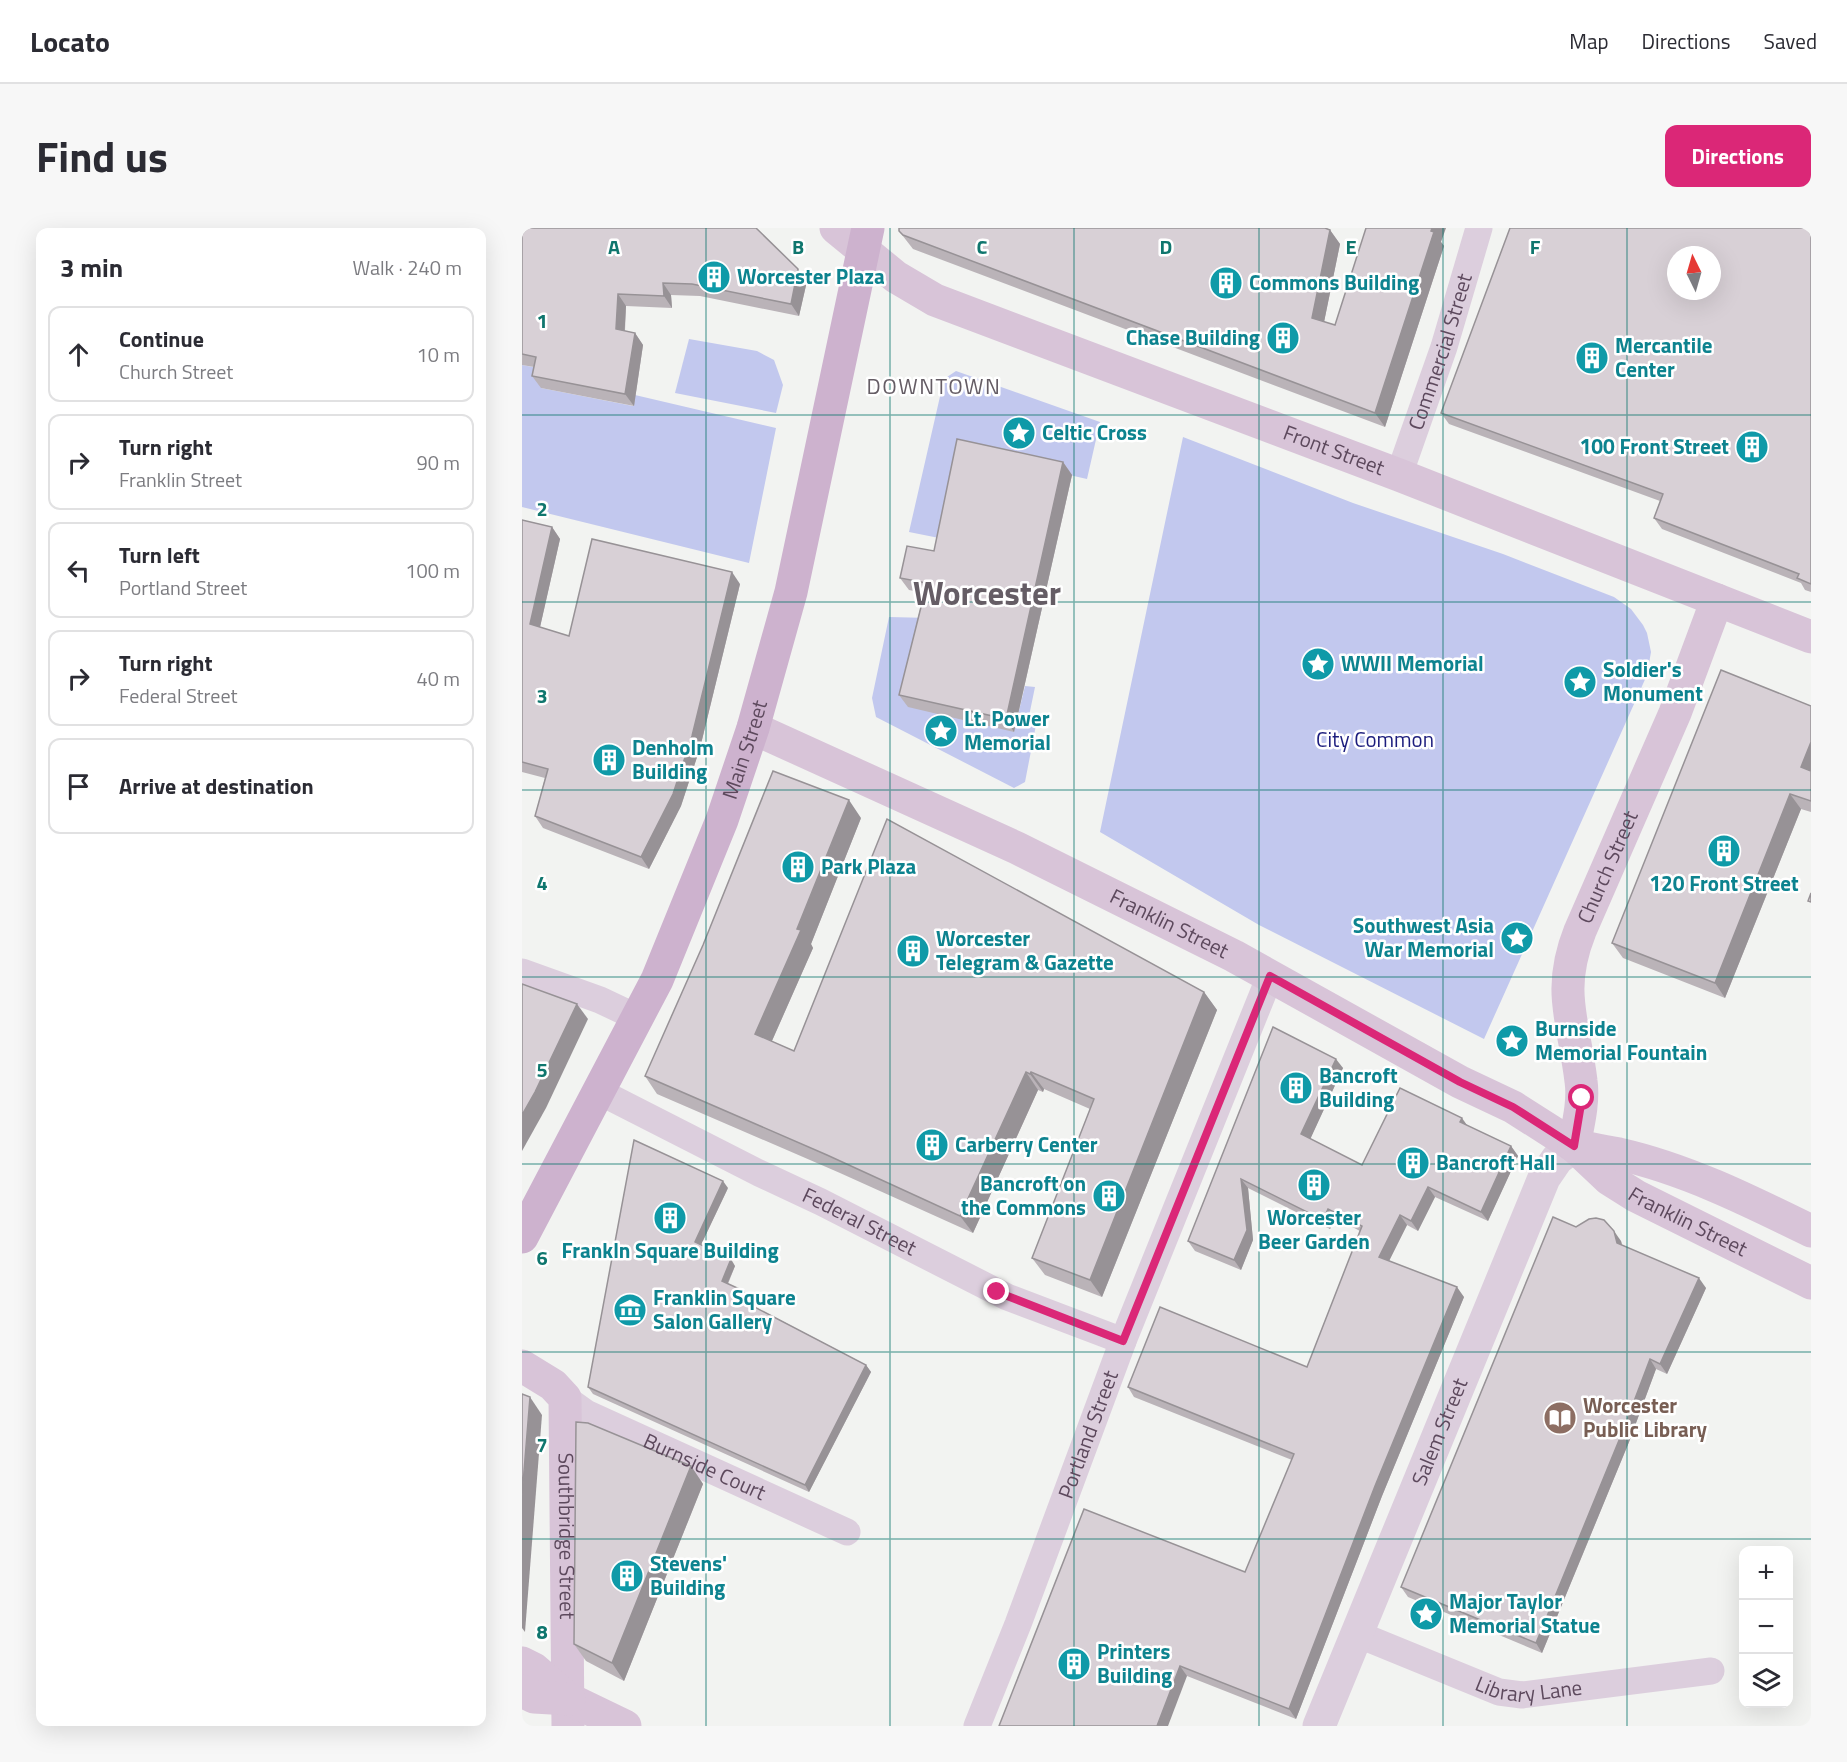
<!DOCTYPE html>
<html lang="en">
<head>
<meta charset="utf-8">
<style>
	body { margin:0; font-family:"Titillium Web",sans-serif; background:#f7f7f7; color:#2b2b33 }
	.controls { position:absolute; right:18px; bottom:18px; display:grid; overflow:hidden; border-radius:12px; box-shadow:0 6px 24px #0002 }
	.controls button { width:54px; height:54px; display:grid; place-items:center; padding:0; border:0; border-bottom:2px solid #e1e1e2; background:#fff; color:#2b2b33; font:30px sans-serif }
	.compass { position:absolute; left:1145px; top:18px; width:54px; height:54px; border-radius:50%; background:#fff; box-shadow:0 6px 24px #0002; rotate:355deg }
	.stop { position:absolute; width:18px; height:18px; margin:-14px; border:4px solid #db2777; border-radius:50%; background:#fff }
	.stop.end { background:#db2777; border-color:#fff; box-shadow:0 2px 6px #0008 }
	.list { margin:0; padding:0; list-style:none }
	h2 { display:flex; justify-content:space-between; align-items:center; height:78px; margin:0; padding:0 24px; font-size:26px }
	h2 small { font-size:20px; font-weight:400; color:#7c7c81 }
	.list li { display:grid; grid-template-columns:39px 1fr auto; gap:18px; align-items:center; box-sizing:border-box; height:96px; margin:0 12px 12px; padding:0 12px; border:2px solid #e1e1e2; border-radius:12px }
	.list b { display:block; font-size:22px; white-space:nowrap }
	.list p { margin:0; font-size:20px; white-space:nowrap; color:#7c7c81 }
	.list em { font-size:20px; font-style:normal; color:#7c7c81 }
	.icon { flex:none; width:33px; height:33px; fill:none; stroke:currentColor; stroke-width:2; stroke-linecap:round; stroke-linejoin:round }
	.map { position:relative; flex:none; width:1289px; height:1498px; overflow:hidden; border-radius:12px }
	header { display:flex; align-items:center; gap:36px; box-sizing:border-box; height:84px; padding:0 30px; background:#fff; border-bottom:2px solid #e1e1e2 }
	header strong { font-size:28px }
	nav { display:flex; gap:33px; margin-inline-start:auto; font-size:21px }
	.intro { display:flex; align-items:center; justify-content:space-between; box-sizing:border-box; height:144px; padding:0 36px }
	h1 { margin:0; font-size:42px }
	.button { padding:15px 27px; border-radius:12px; background:#db2777; color:#fff; font-size:21px; font-weight:700 }
	main { display:flex; gap:36px; padding:0 36px }
	aside { flex:1; background:#fff; border-radius:12px; box-shadow:0 6px 24px #0002 }
	.map>svg:first-child { display:block }
</style>
</head>
<body>
<header>
<strong>Locato</strong>
<nav><a>Map</a><a>Directions</a><a>Saved</a></nav>
</header>
<div class="intro"><h1>Find us</h1><a class="button">Directions</a></div>
<main>
<aside>
<h2>3 min<small>Walk · 240 m</small></h2>
<ul class="list">
<li><svg class="icon" aria-label="ahead" viewBox="0 0 24 24"><path d="M12 20V5M6 11l6-6 6 6"/></svg><div><b>Continue</b><p>Church Street</p></div><em>10 m</em></li>
<li><svg class="icon" aria-label="right" viewBox="0 0 24 24"><path d="M7 20v-9h11M14 6l5 5-5 5"/></svg><div><b>Turn right</b><p>Franklin Street</p></div><em>90 m</em></li>
<li><svg class="icon" aria-label="left" viewBox="0 0 24 24"><path d="M17 20v-9H6M10 6l-5 5 5 5"/></svg><div><b>Turn left</b><p>Portland Street</p></div><em>100 m</em></li>
<li><svg class="icon" aria-label="right" viewBox="0 0 24 24"><path d="M7 20v-9h11M14 6l5 5-5 5"/></svg><div><b>Turn right</b><p>Federal Street</p></div><em>40 m</em></li>
<li><svg class="icon" aria-label="arrive" viewBox="0 0 24 24"><path d="M6 21V4h12l-3 4 3 4H6"/></svg><div><b>Arrive at destination</b></div></li>
</ul>
</aside>
<div class="map">
<svg width="1289" height="1498" viewBox="0 0 1289 1498">
	<rect width="100%" height="100%" fill="#f2f3f1"/>
	<g fill="#c2c8ee">
		<path d="M167,111L235,123L252,132L261,157L254,185L153,165Z"/>
		<path d="M0,137L22,141L19,160L111,178L113,167L254,200L227,335L0,279Z"/>
		<path d="M434,143L578,194L565,251L441,223L422,311L387,304L422,151Z"/>
		<path d="M661,209L831,275L981,326L1092,369L1109,381L1121,397L1125,405L1129,424L1125,447L962,811L737,697L578,604Z"/>
		<path d="M367,389L408,390L492,503L503,458L513,459L506,493L514,497L503,554L492,560L354,489L350,470Z"/>
	</g>
	<g fill="none" stroke-linecap="round" stroke-linejoin="round">
		<g stroke="#dccedd" stroke-width="27">
			<path id="s1" d="M877,247L922,119L957,0"/>
			<path d="M0,744L78,772L116,790"/>
			<path id="s2" d="M78,864L237,945L299,974L485,1069L601,1113"/>
			<path id="s3" d="M43,1170L64,1185L325,1304"/>
			<path id="s4" d="M835,1406L977,1464L1000,1467L1189,1443"/>
			<path id="s5" d="M455,1498L496,1396L601,1113L748,748"/>
		</g>
		<path stroke="#dccedd" stroke-width="33" id="s6" d="M797,1498L1022,950L1035,931L1052,918"/>
		<g stroke="#d8c4d8" stroke-width="33">
			<path id="s7" d="M314,0L374,49L413,72L877,247L1289,409"/>
			<path id="s8" d="M231,500L495,620L712,728L938,854L991,879L1052,918L1087,951L1114,968L1289,1055"/>
			<path id="s9" d="M1052,918C1056,897 1062,874 1059,853C1052,794 1034,763 1058,703L1153,485L1195,372"/>
			<path d="M1052,918C1067,920 1082,923 1097,926C1164,941 1228,973 1289,1003"/>
			<path id="s10" d="M0,1138L31,1157L43,1170L46,1498"/>
			<path d="M0,1435L12,1441L47,1471L103,1498"/>
			<path d="M0,1463L12,1469L47,1471"/>
		</g>
		<path stroke="#cdb2ce" stroke-width="33" id="s11" d="M0,1009L135,752L200,592L231,500L269,364L346,0"/>
	</g>
	<g fill="#bab3b8">
		<path d="M0,0L285,53L277,88L178,68L149,67L150,80L104,78L103,103L113,105L121,117L112,178L19,160L10,148L12,139L0,137Z"/>
		<path d="M808,2L818,16L802,94L813,97L919,14L922,18L863,199L391,21L377,3Z"/>
		<path d="M1289,2V364L1283,362L1279,355L1140,301L1132,290L1138,273L927,196L919,185Z"/>
		<path d="M541,234L550,247L492,504L386,479L377,467L402,365L387,362L378,350L412,323Z"/>
		<path d="M0,292L30,299L38,311L18,399L47,408L218,356L178,520L159,578L127,641L21,600L13,588L23,550L0,544Z"/>
		<path d="M1289,478V584L1279,581L1203,770L1101,730L1090,715Z"/>
		<path d="M339,590L289,716L291,720L250,813L272,823L682,764L695,782L580,1069L523,1047L510,1030L568,881L522,861L521,864L516,862L451,1005L318,945L135,866L123,848Z"/>
		<path d="M751,799L821,840L788,911L840,937L945,898L989,918L996,928L966,993L913,969L896,1003L885,997L867,1033L942,1069L860,1268L774,1491L665,1448L477,1498L723,1344L770,1232L612,1169L606,1159L785,1139L838,1003L813,990L808,1001L726,960L731,1012L719,1042L673,1023L666,1013Z"/>
		<path d="M206,960L179,1017L213,1038L206,1056L222,1063L226,1070L224,1074L344,1137L349,1144L287,1264L71,1166L66,1159Z"/>
		<path d="M1054,999L1099,1013L1100,1017L1184,1060L1145,1146L1134,1141L1107,1214L1020,1425L886,1369L879,1359Z"/>
		<path d="M169,1238L181,1256L102,1453L64,1433L52,1416Z"/>
	</g>
	<g fill="#979296">
		<path d="M910,0H924L919,14L922,18L863,199L853,185Z"/>
		<path d="M808,2L818,16L800,104L790,90Z"/>
		<path d="M276,41L285,53L277,88L269,76Z"/>
		<path d="M141,55L149,67L150,80L142,68Z"/>
		<path d="M96,66L104,78L102,113L94,101Z"/>
		<path d="M113,105L121,117L112,178L103,166Z"/>
		<path d="M541,234L550,247L492,504L484,491Z"/>
		<path d="M30,299L38,311L16,408L8,396Z"/>
		<path d="M210,344L218,356L178,520L159,578L127,641L119,629Z"/>
		<path d="M1289,514V553L1279,539Z"/>
		<path d="M1268,566L1279,581L1203,770L1193,755Z"/>
		<path d="M327,572L339,590L289,716L291,720L245,824L233,806Z"/>
		<path d="M682,764L695,782L580,1069L568,1052Z"/>
		<path d="M55,776L66,791L24,880L0,923V887Z"/>
		<path d="M814,831L821,840L786,916L779,906Z"/>
		<path d="M504,844L516,862L451,1005L438,988Z"/>
		<path d="M509,844L522,861L521,864L508,846Z"/>
		<path d="M940,890L947,900L938,894Z"/>
		<path d="M989,918L996,928L966,993L959,984Z"/>
		<path d="M719,951L726,960L731,1012L719,1042L712,1032Z"/>
		<path d="M201,953L206,960L177,1021L173,1014Z"/>
		<path d="M906,959L913,969L896,1003L889,993Z"/>
		<path d="M806,981L813,990L808,1001L801,992Z"/>
		<path d="M878,987L885,997L864,1039L857,1029Z"/>
		<path d="M1092,1003L1099,1013L1102,1025L1095,1015Z"/>
		<path d="M209,1031L213,1038L204,1059L200,1053Z"/>
		<path d="M1177,1050L1184,1060L1145,1146L1138,1136Z"/>
		<path d="M935,1059L942,1069L860,1268L774,1491L767,1481L853,1258Z"/>
		<path d="M222,1063L226,1070L222,1077L217,1071Z"/>
		<path d="M1128,1131L1134,1141L1107,1214L1020,1425L1014,1415Z"/>
		<path d="M344,1137L349,1144L287,1264L283,1257Z"/>
		<path d="M8,1169L20,1187L3,1404L0,1400V1268Z"/>
		<path d="M169,1238L181,1256L102,1453L90,1435Z"/>
		<path d="M658,1438L665,1448L646,1498H635Z"/>
	</g>
	<g fill="#d8d0d6" stroke="#979296" stroke-width="1.5" fill-rule="evenodd">
		<path d="M0,0H234L276,41L269,76L170,56L141,55L142,68L96,66L94,101L113,105L103,166L10,148L14,129L0,126Z"/>
		<path d="M377,0H803L808,2L790,90L813,97L844,0H910L909,3L912,4L853,185L381,7L377,3Z"/>
		<path d="M988,0H1284L1289,2V356L1275,350L1277,346L1132,290L1141,266L919,185ZM1154,27H1190V63H1154Z"/>
		<path d="M435,211L541,234L484,491L377,467L405,355L378,350L385,318L412,323Z"/>
		<path d="M0,292L30,299L8,396L47,408L70,311L210,344L170,508L151,566L119,629L13,588L26,541L0,534Z"/>
		<path d="M1199,442L1289,478V514L1279,539L1289,543V573L1268,566L1193,755L1090,715Z"/>
		<path d="M251,543L327,572L275,701L279,702L233,806L272,823L365,591L682,764L568,1052L510,1030L572,871L509,844L508,846L504,844L438,988L305,927L123,848L181,717Z"/>
		<path d="M1289,665V674L1286,673Z"/>
		<path d="M0,756L55,776L13,864L0,887Z"/>
		<path d="M751,799L814,831L779,906L840,937L878,860L940,890L938,894L989,918L959,984L906,959L889,993L878,987L857,1029L935,1059L853,1258L767,1481L658,1438L635,1498H477L562,1281L723,1344L772,1226L606,1159L638,1079L785,1139L840,998L806,981L801,992L719,951L725,1002L712,1032L666,1013Z"/>
		<path d="M112,912L201,953L173,1014L209,1031L200,1053L222,1063L217,1071L344,1137L283,1257L66,1159Z"/>
		<path d="M1031,989L1054,999L1067,991L1074,990L1082,992L1092,1003L1095,1015L1177,1050L1138,1136L1128,1131L1100,1205L1014,1415L879,1359Z"/>
		<path d="M0,1166L8,1169L0,1268Z"/>
		<path d="M54,1194L66,1195L169,1238L90,1435L52,1416Z"/>
	</g>
	<g fill="none" stroke-linecap="round" stroke-linejoin="round">
		<path stroke="#db2777" stroke-width="8" d="M475,1064L601,1113L748,748L938,854L991,879L1052,918L1060,870"/>
	</g>
	<path fill="none" stroke="#0f766e" stroke-width="1.5" stroke-opacity="0.55" d="M184,0V1498M368,0V1498M552,0V1498M737,0V1498M921,0V1498M1105,0V1498M0,187H1289M0,374H1289M0,562H1289M0,749H1289M0,936H1289M0,1124H1289M0,1311H1289"/>
	<defs>
		<symbol id="building-disc" viewBox="-11 -11 22 22"><circle r="9.5" fill="#0f9aa8" stroke="#fff"/><path d="M-4-6H4V6H1V3H-1V6H-4ZM-2.5-4.3h1.7v1.8h-1.7ZM.8-4.3h1.7v1.8H.8ZM-2.5-1h1.7V.8h-1.7ZM.8-1h1.7V.8H.8Z" fill="#fff"/></symbol>
		<symbol id="sight-disc" viewBox="-11 -11 22 22"><circle r="9.5" fill="#0f9aa8" stroke="#fff"/><path d="M0-6L1.8-2.2L6-1.7L2.9 1.2L3.7 5.4L0 3.3L-3.7 5.4L-2.9 1.2L-6-1.7L-1.8-2.2Z" fill="#fff"/></symbol>
		<symbol id="museum-disc" viewBox="-11 -11 22 22"><circle r="9.5" fill="#0f9aa8" stroke="#fff"/><path d="M0-6L6-3V-2H-6V-3ZM-5-1h2V3h-2ZM-1-1h2V3h-2ZM3-1h2V3H3ZM-6 4H6V6H-6Z" fill="#fff"/></symbol>
		<symbol id="library-disc" viewBox="-11 -11 22 22"><circle r="9.5" fill="#8d6e63" stroke="#fff"/><path d="M-6-4Q-3-5.5-.7-3.5V5Q-3 3-6 4ZM6-4Q3-5.5 .7-3.5V5Q3 3 6 4Z" fill="#fff"/></symbol>
	</defs>
	<g fill-rule="evenodd">
		<use href="#building-disc" x="173" y="30" width="38" height="38"/>
		<use href="#building-disc" x="685" y="36" width="38" height="38"/>
		<use href="#building-disc" x="742" y="91" width="38" height="38"/>
		<use href="#building-disc" x="1051" y="111" width="38" height="38"/>
		<use href="#sight-disc" x="478" y="186" width="38" height="38"/>
		<use href="#building-disc" x="1211" y="200" width="38" height="38"/>
		<use href="#sight-disc" x="777" y="417" width="38" height="38"/>
		<use href="#sight-disc" x="1039" y="435" width="38" height="38"/>
		<use href="#sight-disc" x="400" y="484" width="38" height="38"/>
		<use href="#building-disc" x="68" y="513" width="38" height="38"/>
		<use href="#building-disc" x="1183" y="604" width="38" height="38"/>
		<use href="#building-disc" x="257" y="620" width="38" height="38"/>
		<use href="#sight-disc" x="976" y="691" width="38" height="38"/>
		<use href="#building-disc" x="372" y="704" width="38" height="38"/>
		<use href="#sight-disc" x="971" y="794" width="38" height="38"/>
		<use href="#building-disc" x="755" y="841" width="38" height="38"/>
		<use href="#building-disc" x="391" y="898" width="38" height="38"/>
		<use href="#building-disc" x="872" y="916" width="38" height="38"/>
		<use href="#building-disc" x="773" y="938" width="38" height="38"/>
		<use href="#building-disc" x="568" y="949" width="38" height="38"/>
		<use href="#building-disc" x="129" y="971" width="38" height="38"/>
		<use href="#museum-disc" x="89" y="1063" width="38" height="38"/>
		<use href="#library-disc" x="1019" y="1171" width="38" height="38"/>
		<use href="#building-disc" x="86" y="1329" width="38" height="38"/>
		<use href="#sight-disc" x="885" y="1367" width="38" height="38"/>
		<use href="#building-disc" x="533" y="1417" width="38" height="38"/>
	</g>
	<g text-anchor="middle" stroke-width="5" stroke-linejoin="round" paint-order="stroke">
		<g font-size="21" font-weight="bold" fill="#0d838f" stroke="#fff" text-anchor="start">
			<text x="215" y="56">Worcester Plaza</text>
			<text x="727" y="62">Commons Building</text>
			<text x="738" y="117" text-anchor="end">Chase Building</text>
			<text x="1093" y="125">Mercantile<tspan x="1093" dy="24">Center</tspan></text>
			<text x="520" y="212">Celtic Cross</text>
			<text x="1207" y="226" text-anchor="end">100 Front Street</text>
			<text x="819" y="443">WWII Memorial</text>
			<text x="1081" y="449">Soldier's<tspan x="1081" dy="24">Monument</tspan></text>
			<text x="442" y="498">Lt. Power<tspan x="442" dy="24">Memorial</tspan></text>
			<text x="110" y="527">Denholm<tspan x="110" dy="24">Building</tspan></text>
			<text x="299" y="646">Park Plaza</text>
			<text x="1202" y="663" text-anchor="middle">120 Front Street</text>
			<text x="972" y="705" text-anchor="end">Southwest Asia<tspan x="972" dy="24">War Memorial</tspan></text>
			<text x="414" y="718">Worcester<tspan x="414" dy="24">Telegram &amp; Gazette</tspan></text>
			<text x="1013" y="808">Burnside<tspan x="1013" dy="24">Memorial Fountain</tspan></text>
			<text x="797" y="855">Bancroft<tspan x="797" dy="24">Building</tspan></text>
			<text x="433" y="924">Carberry Center</text>
			<text x="914" y="942">Bancroft Hall</text>
			<text x="564" y="963" text-anchor="end">Bancroft on<tspan x="564" dy="24">the Commons</tspan></text>
			<text x="792" y="997" text-anchor="middle">Worcester<tspan x="792" dy="24">Beer Garden</tspan></text>
			<text x="148" y="1030" text-anchor="middle">Frankln Square Building</text>
			<text x="131" y="1077">Franklin Square<tspan x="131" dy="24">Salon Gallery</tspan></text>
			<text x="128" y="1343">Stevens'<tspan x="128" dy="24">Building</tspan></text>
			<text x="927" y="1381">Major Taylor<tspan x="927" dy="24">Memorial Statue</tspan></text>
			<text x="575" y="1431">Printers<tspan x="575" dy="24">Building</tspan></text>
		</g>
		<g font-size="21" fill="#5d495d" stroke="#fff">
			<text dy="7" stroke="none"><textPath href="#s1" startOffset="130">Commercial Street</textPath></text>
			<text dy="7" stroke="none"><textPath href="#s7" startOffset="549">Front Street</textPath></text>
			<text dy="7" stroke="none"><textPath href="#s11" startOffset="537">Main Street</textPath></text>
			<text dy="7" stroke="none"><textPath href="#s9" startOffset="288">Church Street</textPath></text>
			<text dy="7" stroke="none"><textPath href="#s8" startOffset="460">Franklin Street</textPath></text>
			<text dy="7" stroke="none"><textPath href="#s8" startOffset="1060">Franklin Street</textPath></text>
			<text dy="7" stroke="none"><textPath href="#s2" startOffset="290">Federal Street</textPath></text>
			<text dy="7" stroke="none"><textPath href="#s6" startOffset="318">Salem Street</textPath></text>
			<text dy="7" stroke="none"><textPath href="#s5" startOffset="312">Portland Street</textPath></text>
			<text dy="7" stroke="none"><textPath href="#s3" startOffset="156">Burnside Court</textPath></text>
			<text dy="7" stroke="none"><textPath href="#s10" startOffset="192">Southbridge Street</textPath></text>
			<text dy="7" stroke="none"><textPath href="#s4" startOffset="183">Library Lane</textPath></text>
		</g>
		<g font-size="21" fill="#1c1d7d" stroke="#fff">
			<text x="853" y="519">City Common</text>
		</g>
		<g font-size="21" font-weight="bold" fill="#785e54" stroke="#fff" text-anchor="start">
			<text x="1061" y="1185">Worcester<tspan x="1061" dy="24">Public Library</tspan></text>
		</g>
		<g font-size="22" letter-spacing="1.5" fill="#655d65" stroke="#fff">
			<text x="412" y="166">DOWNTOWN</text>
		</g>
		<g font-size="33" font-weight="bold" fill="#655d65" stroke="#fff">
			<text x="465" y="377">Worcester</text>
		</g>
	</g>
	<g font-size="20" text-anchor="middle" font-weight="bold" fill="#0f766e" stroke="#fff" stroke-width="5" stroke-linejoin="round" paint-order="stroke">
		<text x="92" y="26">A</text>
		<text x="276" y="26">B</text>
		<text x="460" y="26">C</text>
		<text x="644" y="26">D</text>
		<text x="829" y="26">E</text>
		<text x="1013" y="26">F</text>
		<text x="20" y="100">1</text>
		<text x="20" y="288">2</text>
		<text x="20" y="475">3</text>
		<text x="20" y="662">4</text>
		<text x="20" y="849">5</text>
		<text x="20" y="1037">6</text>
		<text x="20" y="1224">7</text>
		<text x="20" y="1411">8</text>
	</g>
</svg>
<div class="controls">
<button>+</button>
<button>−</button>
<button><svg class="icon" aria-label="layers" viewBox="0 0 24 24"><path d="M12 4l9 5-9 5-9-5zM3 14l9 5 9-5"/></svg></button>
</div>
<svg class="compass" viewBox="-18 -18 36 36"><path d="M0-13l5 13h-10z" fill="#e53935"/><path d="M0 13l5-13h-10z" fill="#7c7c81"/></svg>
<div class="stop" style="left:1060px;top:870px"></div>
<div class="stop end" style="left:475px;top:1064px"></div>
</div>
</main>
</body>
</html>
